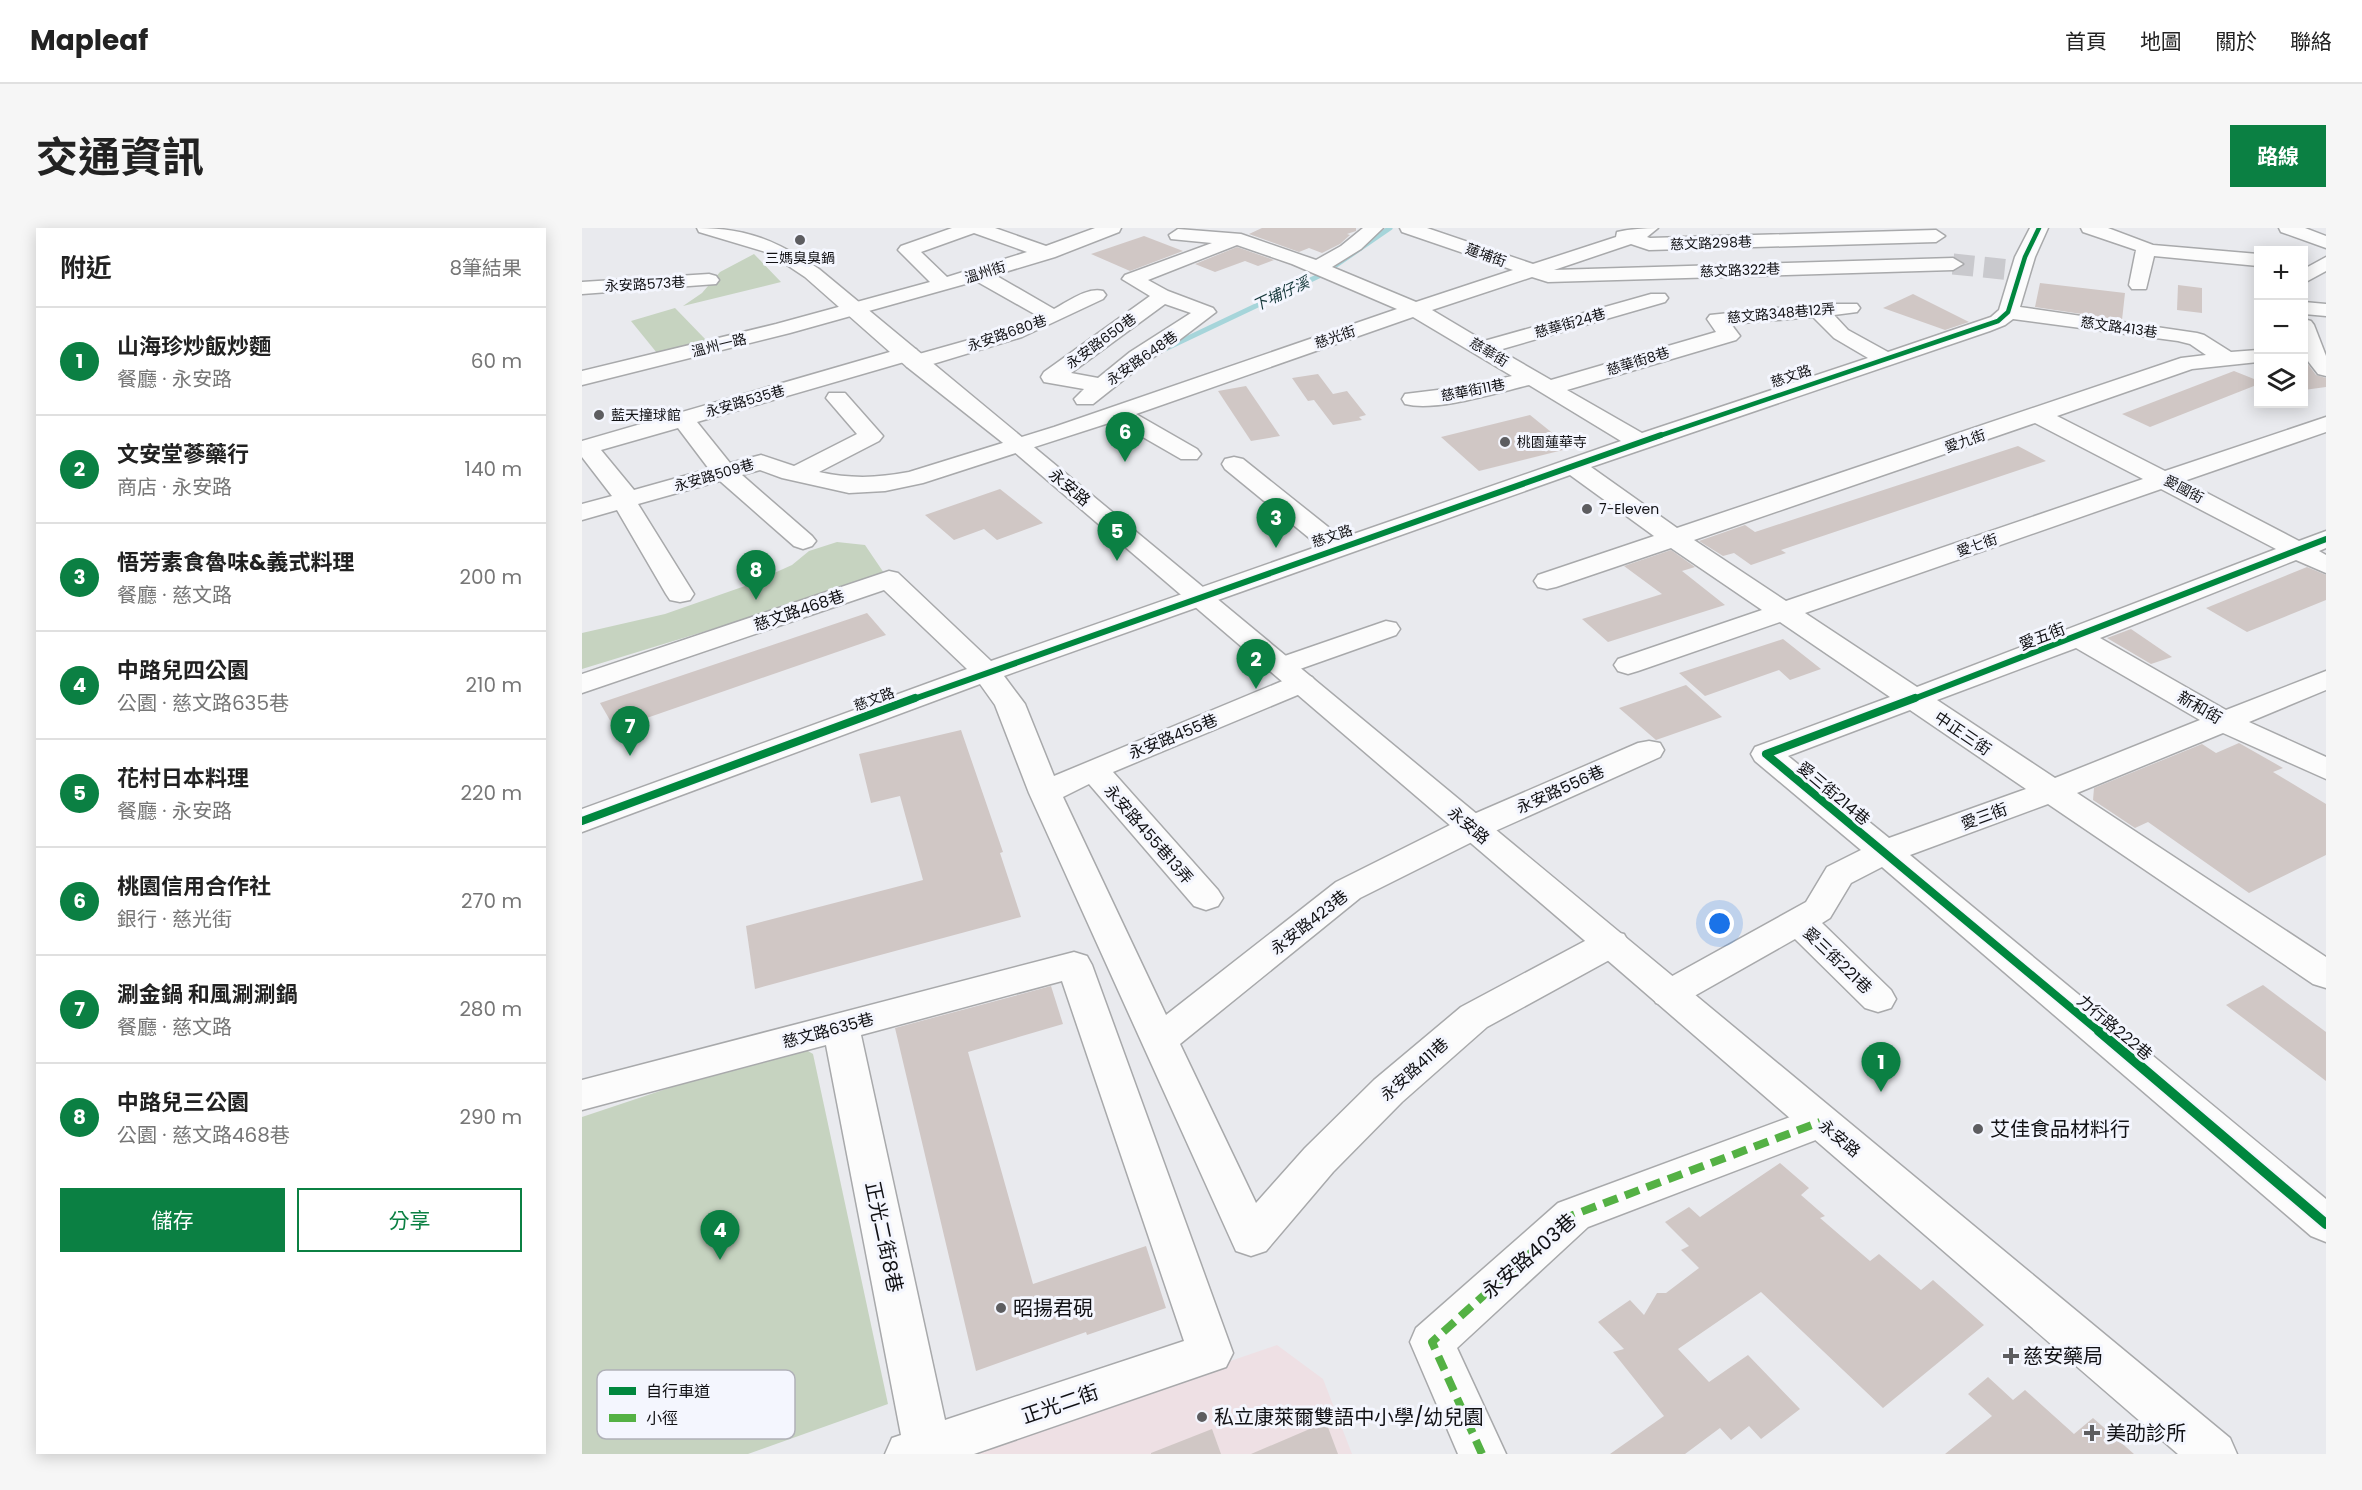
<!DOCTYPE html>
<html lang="zh-TW">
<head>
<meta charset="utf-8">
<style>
	body { margin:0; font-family:Poppins,"Noto Sans TC",sans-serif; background:#f6f6f6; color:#222 }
	.controls { position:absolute; right:18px; top:18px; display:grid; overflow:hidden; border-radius:0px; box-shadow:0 3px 15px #0003 }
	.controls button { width:54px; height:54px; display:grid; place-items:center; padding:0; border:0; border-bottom:2px solid #e0e0e0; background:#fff; color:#222; font:30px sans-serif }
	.you { position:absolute; left:1138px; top:696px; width:21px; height:21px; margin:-15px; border:4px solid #fff; border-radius:50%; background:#1a73e8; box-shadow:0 0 0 9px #1a73e833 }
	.badge { display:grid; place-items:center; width:39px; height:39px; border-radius:50%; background:#0b8043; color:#fff; font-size:20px; font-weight:700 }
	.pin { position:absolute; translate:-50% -50px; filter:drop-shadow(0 2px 3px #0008) }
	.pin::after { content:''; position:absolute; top:32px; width:21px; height:18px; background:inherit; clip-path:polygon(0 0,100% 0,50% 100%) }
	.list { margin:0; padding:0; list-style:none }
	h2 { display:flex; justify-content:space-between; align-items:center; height:78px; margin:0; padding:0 24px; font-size:26px }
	h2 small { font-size:20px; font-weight:400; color:#767676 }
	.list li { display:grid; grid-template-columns:39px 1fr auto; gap:18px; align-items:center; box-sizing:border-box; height:108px; padding:0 24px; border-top:2px solid #e0e0e0 }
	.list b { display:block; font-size:22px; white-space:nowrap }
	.list p { margin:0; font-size:20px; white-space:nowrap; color:#767676 }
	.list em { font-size:20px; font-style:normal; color:#767676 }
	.actions { display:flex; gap:12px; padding:18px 24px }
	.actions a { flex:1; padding:14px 0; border:2px solid #0b8043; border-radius:0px; text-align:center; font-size:21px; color:#0b8043 }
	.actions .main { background:#0b8043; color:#fff }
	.icon { flex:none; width:33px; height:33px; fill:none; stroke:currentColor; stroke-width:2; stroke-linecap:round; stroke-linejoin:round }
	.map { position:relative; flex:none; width:1744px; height:1226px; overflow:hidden; border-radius:0px }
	header { display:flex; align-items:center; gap:36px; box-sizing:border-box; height:84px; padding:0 30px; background:#fff; border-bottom:2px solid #e0e0e0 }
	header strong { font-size:28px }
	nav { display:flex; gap:33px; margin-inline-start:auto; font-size:21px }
	.intro { display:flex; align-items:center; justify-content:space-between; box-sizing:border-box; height:144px; padding:0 36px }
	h1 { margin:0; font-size:42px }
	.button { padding:15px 27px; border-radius:0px; background:#0b8043; color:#fff; font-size:21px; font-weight:700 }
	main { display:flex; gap:36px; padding:0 36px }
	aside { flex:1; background:#fff; border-radius:0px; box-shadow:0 3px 15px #0003 }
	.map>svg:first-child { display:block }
</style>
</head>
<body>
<header>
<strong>Mapleaf</strong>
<nav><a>首頁</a><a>地圖</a><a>關於</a><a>聯絡</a></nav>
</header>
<div class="intro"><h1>交通資訊</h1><a class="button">路線</a></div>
<main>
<aside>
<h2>附近<small>8筆結果</small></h2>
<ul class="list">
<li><span class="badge">1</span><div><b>山海珍炒飯炒麵</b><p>餐廳 · 永安路</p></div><em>60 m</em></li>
<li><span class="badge">2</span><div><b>文安堂蔘藥行</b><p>商店 · 永安路</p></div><em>140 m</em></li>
<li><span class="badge">3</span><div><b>悟芳素食魯味&amp;義式料理</b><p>餐廳 · 慈文路</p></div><em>200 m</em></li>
<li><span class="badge">4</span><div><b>中路兒四公園</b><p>公園 · 慈文路635巷</p></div><em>210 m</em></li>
<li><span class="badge">5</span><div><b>花村日本料理</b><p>餐廳 · 永安路</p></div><em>220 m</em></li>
<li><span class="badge">6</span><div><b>桃園信用合作社</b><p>銀行 · 慈光街</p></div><em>270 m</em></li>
<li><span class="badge">7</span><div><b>涮金鍋 和風涮涮鍋</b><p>餐廳 · 慈文路</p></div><em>280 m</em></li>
<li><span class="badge">8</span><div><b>中路兒三公園</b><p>公園 · 慈文路468巷</p></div><em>290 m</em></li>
</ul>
<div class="actions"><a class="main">儲存</a><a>分享</a></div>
</aside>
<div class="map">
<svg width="1744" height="1226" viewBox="0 0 1744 1226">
	<rect width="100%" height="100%" fill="#e9eaee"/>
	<path fill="#eee0e4" d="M695,1117L741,1151L770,1226H376Z"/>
	<g fill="#c6d3c0">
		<path d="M172,26L199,54L101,78L120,65L138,44Z"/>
		<path d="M93,80L125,113L75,125L49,93Z"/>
		<path d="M255,314L283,317L304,348L0,441V405L83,386L163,358L210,337L227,323Z"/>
		<path d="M216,817L231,826L306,1176L166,1226H0V889Z"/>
	</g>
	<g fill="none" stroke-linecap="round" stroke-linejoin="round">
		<path stroke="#a6d5da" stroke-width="5" d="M583,121L741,46L808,0"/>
	</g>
	<g fill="#d0c7c5">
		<path d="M680,0H774V3L765,6L768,7L758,16L740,25L727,20L717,24L667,6Z"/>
		<path d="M562,8L601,23L548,43L509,26Z"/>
		<path d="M655,19L692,32L676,38L663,33L633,44L613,36Z"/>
		<path d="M1458,55L1543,65L1540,92L1453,79Z"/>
		<path d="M1596,57L1620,60V85L1595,82Z"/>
		<path d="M1331,66L1387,94L1363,102L1301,80Z"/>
		<path d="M1722,131L1734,147L1744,150V159L1722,162Z"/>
		<path d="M1652,143L1677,153V156L1568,199L1540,186Z"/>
		<path d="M736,146L751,166L765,163L784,187L777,189L780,192L751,197L732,172L726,173L710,150Z"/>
		<path d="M664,158L698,208L669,213L636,163Z"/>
		<path d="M948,187L989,220L897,243L859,209Z"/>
		<path d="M1436,218L1464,233L1199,322L1204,325L1169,337L1152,325L1141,328L1117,313L1163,297L1173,304Z"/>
		<path d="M418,261L461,295L415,312L402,301L372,312L343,287Z"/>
		<path d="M1089,322L1113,339L1100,343L1143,377L1026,414L1000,391L1080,366L1042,338Z"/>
		<path d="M1725,339L1744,347V372L1690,394L1665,404L1624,380Z"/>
		<path d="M285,385L304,407L33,501L18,475Z"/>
		<path d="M1549,401L1590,429L1569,436L1525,410Z"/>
		<path d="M1201,411L1239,441L1208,452L1197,442L1123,468L1097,445Z"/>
		<path d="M1104,457L1140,489L1074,512L1037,480Z"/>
		<path d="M379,502L421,624L418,625L439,689L173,761L164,698L341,652L318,568L289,575L277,526Z"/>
		<path d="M1657,515L1701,540L1691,544L1744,576V627L1667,665L1566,594L1553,600L1511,572L1512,560L1620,516L1634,525Z"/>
		<path d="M1681,757L1744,804V853L1644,777Z"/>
		<path d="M469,758L481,796L386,824L451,1056L564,1018L584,1080L505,1107L504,1104L394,1143L313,800Z"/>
		<path d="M1198,935L1227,960L1219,967L1243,988L1238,990L1288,1033L1297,1026L1339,1062L1351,1052L1402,1097L1301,1180L1179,1064L1096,1121L1127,1154L1166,1127L1218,1181L1179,1211L1167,1198L1149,1212L1138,1200L1103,1226H1028L1082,1188L1031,1124L1042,1121L1016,1094L1048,1072L1062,1087L1075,1065H1084L1117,1040L1099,1022L1107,1018L1083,994L1107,979L1118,989Z"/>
		<path d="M1406,1149L1431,1172L1443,1162L1492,1206L1511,1190L1552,1226H1363L1410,1188L1386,1166Z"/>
		<path d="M744,1194L756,1226H669Z"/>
		<path d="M630,1201L639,1226H569V1225Z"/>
	</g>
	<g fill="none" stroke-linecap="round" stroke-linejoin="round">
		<path stroke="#c9c9cd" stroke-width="21" stroke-dasharray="21 10" stroke-linecap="butt" d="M1371,36L1439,43"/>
		<defs>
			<g id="minor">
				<path d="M370,0H413L464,18L513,0H539L537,4L473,29L413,47L472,81C487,73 505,59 521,63L524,67L521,71L440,109L341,139H325L322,134L115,194L148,235L179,227L212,238L275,206L244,170L247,165H263L301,208L297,213L237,244C269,251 295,250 327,244L472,199L815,81L710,36L655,17L566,52L586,63L631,80L634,84L592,116L564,134L511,176H495L492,171L502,161L462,154L459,149L462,144L568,68L540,51L543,47L630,15L589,11L587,7L596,1L659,6L734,32L759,18L781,0H801L779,21L750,39L834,74L931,42L820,4L818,0H845L951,36L1034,9L1035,4C1049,1 1062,0 1076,0L1065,9L1068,10L1354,2L1363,8L1354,14L1067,22L1049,16L972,42L1371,30L1381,36L1371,42L966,54L950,49L850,82L902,113L1069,66H1083L1086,70L1083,74L917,122L969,152L1134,104L1125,91L1128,87L1235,76H1275L1278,80L1275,84L1252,87L1266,102L1306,124L1409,89L1417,82L1433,29L1448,0H1466L1453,29L1438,79L1615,105L1622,107L1649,124L1676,122V134L1610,141L1475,188L1583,243L1744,189V204L1602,253L1717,313L1744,303V320L1737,323L1744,327V345L1714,332L1518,410L1644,482L1744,443V462L1667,494L1744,529V551L1641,505L1495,565L1744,729V760L1731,756L1466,576L1328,627L1744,971V1014L1729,1008L1300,639L1269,655L1248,690L1240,695L1309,762L1314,771L1309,780L1296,784L1283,780L1213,711L1100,775L1087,779L1074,775L1069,766L1074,757L1224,674L1245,639L1279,622L1173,533L1169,526L1173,519L1308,469L1198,394L1056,443L1046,446L1036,443L1032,437L1036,431L1180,382L1089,320L974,359L965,361L956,359L952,353L956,347L1072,308L988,247L422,448L443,476L472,548L710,449L720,446L730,449L735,455L730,461L531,544L636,662L641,670L636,678L624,682L612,678L507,556L481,569L584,787L754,654L878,592L1056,515L1067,513L1078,515L1082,522L1078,529L902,608L778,670L598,816L674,975L723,920L792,852L879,779L1016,706L1029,703L1042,706L1047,715L1042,724L905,799L820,874L751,944L684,1023L669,1028L654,1023L447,565L413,477L398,456L0,604V581L385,441L302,362L0,465V446L307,343L316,345L409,433L737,318L643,241L640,236L643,231L652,229L661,231L760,310L1039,213L947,157C914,165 854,184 823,176L820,171L823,166L880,159L930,148L831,89L554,186L615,221L619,226L615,231H599L533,193L341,255L303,263L267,265L200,250L178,242L160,247L230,308L234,313L230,318L221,321L212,318L138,253L56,276L112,366L108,372L98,374L88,372L84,366L35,282L0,292V276L30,268L0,229V213L318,121H334L337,126L426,101L456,88L394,53L208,105L0,157V143L194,96L348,54L316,22L319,18ZM392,5L445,24L365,49L339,24ZM583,76L609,85L548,124L516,150L489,145ZM1231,89L1252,110L1286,130L1060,205L985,162L1154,112L1158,108L1149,96ZM1431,91L1596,113L1608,116L1624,127L1599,130L1095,300L1009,239L1408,103L1423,97ZM1453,195L1561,251L1204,373L1112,312ZM96,200L127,241L52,262L19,222ZM1579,261L1694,321L1335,459L1223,385ZM1494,420L1618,492L1473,550L1355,472ZM1328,482L1444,561L1307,610L1206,528Z"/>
				<path d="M1499,0H1526L1571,17L1676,26V38L1572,28L1564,61H1550L1547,57L1554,22L1501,4Z"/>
				<path d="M1697,0H1723L1744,8V20L1699,4Z"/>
				<path d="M1744,29V43L1722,55V41Z"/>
				<path d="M127,46L134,48L137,52L134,56L0,66V54Z"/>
				<path d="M1722,74L1744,76V88L1722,86Z"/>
				<path d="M1722,91L1729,93L1732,97L1744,128V148L1736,146L1722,128Z"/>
				<path d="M804,393L814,395L818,401L814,407L701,447L691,444L687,438L691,432Z"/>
				<path d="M492,724L505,728L510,737L651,1125L644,1139L392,1226H303L310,1210L319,1207L244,817L0,882V852ZM480,753L602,1113L363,1192L279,807Z"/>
				<path d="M1238,878L1252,883L1258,894L1252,905L1006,999L875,1120L924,1226H876L828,1114L834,1100L976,975Z"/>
			</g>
			<path id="major" d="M115,0C165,0 195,13 237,41L1648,1210L1655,1226H1596L1016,724L430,222L325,139L223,49L187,25L117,4Z"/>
		</defs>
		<use href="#minor" stroke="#a8a9ab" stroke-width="3"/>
		<use href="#major" stroke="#a8a9ab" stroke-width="3"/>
		<use href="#minor" fill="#fcfcfc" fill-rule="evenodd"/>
		<use href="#major" fill="#fcfcfc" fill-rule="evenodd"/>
		<path stroke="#54b144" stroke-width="8" stroke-dasharray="15 8" stroke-linecap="butt" d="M900,1226L850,1114L991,987L1238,894"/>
		<defs>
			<path id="cycleway-far3" d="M1074,209L1416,93L1426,84L1443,29L1457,0"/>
			<g id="cycleway-far2">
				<path d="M329,472L1079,207"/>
				<path d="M1329,472L1744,311"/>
			</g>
			<g id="cycleway-far1">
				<path d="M1333,470L1184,526L1519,805"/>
				<path d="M0,593L333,470"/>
			</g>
			<path id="cycleway" d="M1517,803L1744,996"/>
		</defs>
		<use href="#cycleway-far3" stroke="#f4f6fe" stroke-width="7"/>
		<use href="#cycleway-far2" stroke="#f4f6fe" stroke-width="9"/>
		<use href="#cycleway-far1" stroke="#f4f6fe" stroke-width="11"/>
		<use href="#cycleway" stroke="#f4f6fe" stroke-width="14"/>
		<use href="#cycleway-far3" stroke="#00873e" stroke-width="4.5"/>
		<use href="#cycleway-far2" stroke="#00873e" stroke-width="6"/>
		<use href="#cycleway-far1" stroke="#00873e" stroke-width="8"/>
		<use href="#cycleway" stroke="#00873e" stroke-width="10"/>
	</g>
	<g fill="#5d5d60" stroke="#f4f6fe" stroke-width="2">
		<circle cx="218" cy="12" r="6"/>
		<circle cx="17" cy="187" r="6"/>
		<circle cx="923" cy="214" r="6"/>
		<circle cx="1005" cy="281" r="6"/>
		<circle cx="1396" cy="901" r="6"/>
		<circle cx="419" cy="1080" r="6"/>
		<path d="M1426 1119h6v6h6v6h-6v6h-6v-6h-6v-6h6z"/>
		<circle cx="620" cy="1189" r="6"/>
		<path d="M1507 1196h6v6h6v6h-6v6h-6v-6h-6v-6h6z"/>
	</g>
	<g text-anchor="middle" stroke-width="6" stroke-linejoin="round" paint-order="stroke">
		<g font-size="14" fill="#111114" stroke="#f4f6fe">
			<text transform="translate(1129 15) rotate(-2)" y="5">慈文路298巷</text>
			<text transform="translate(904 27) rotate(20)" y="5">蓮埔街</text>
			<text transform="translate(1158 42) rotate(-2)" y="5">慈文路322巷</text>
			<text transform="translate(403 44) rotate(-17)" y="5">溫州街</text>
			<text transform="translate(63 56) rotate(-3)" y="5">永安路573巷</text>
			<text transform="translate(1199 85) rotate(-5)" y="5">慈文路348巷12弄</text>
			<text transform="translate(988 95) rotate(-16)" y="5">慈華街24巷</text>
			<text transform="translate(1537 99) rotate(8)" y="5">慈文路413巷</text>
			<text transform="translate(425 105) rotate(-19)" y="5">永安路680巷</text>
			<text transform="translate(753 109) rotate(-19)" y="5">慈光街</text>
			<text transform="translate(519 113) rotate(-36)" y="5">永安路650巷</text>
			<text transform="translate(137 117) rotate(-14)" y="5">溫州一路</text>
			<text transform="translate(907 124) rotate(31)" y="5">慈華街</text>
			<text transform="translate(560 130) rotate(-35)" y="5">永安路648巷</text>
			<text transform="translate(1056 133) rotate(-17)" y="5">慈華街8巷</text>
			<text transform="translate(1209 148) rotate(-19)" y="5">慈文路</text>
			<text transform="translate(891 162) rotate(-11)" y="5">慈華街11巷</text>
			<text transform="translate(163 173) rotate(-16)" y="5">永安路535巷</text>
			<text transform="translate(1383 213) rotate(-19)" y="5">愛九街</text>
			<text transform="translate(132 247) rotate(-16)" y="5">永安路509巷</text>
			<text transform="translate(1602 261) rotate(28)" y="5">愛國街</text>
			<text transform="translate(750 308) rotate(-19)" y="5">慈文路</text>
			<text transform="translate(1395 317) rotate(-19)" y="5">愛七街</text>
			<text transform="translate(292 471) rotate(-20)" y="5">慈文路</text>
		</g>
		<g font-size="14" fill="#111114" stroke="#f4f6fe" text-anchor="start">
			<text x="218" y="35" text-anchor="middle">三媽臭臭鍋</text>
			<text x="29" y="192">藍天撞球館</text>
			<text x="935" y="219">桃園蓮華寺</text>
			<text x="1017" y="286">7-Eleven</text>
		</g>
		<g font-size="15" font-style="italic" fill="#16383a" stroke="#f4f6fe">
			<text transform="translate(699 66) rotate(-25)" y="5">下埔仔溪</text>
		</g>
		<g font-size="16" fill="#111114" stroke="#f4f6fe">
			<text transform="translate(488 259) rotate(40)" y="6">永安路</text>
			<text transform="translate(217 382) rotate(-19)" y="6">慈文路468巷</text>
			<text transform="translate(1460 408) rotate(-21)" y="6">愛五街</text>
			<text transform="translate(1618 479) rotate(30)" y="6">新和街</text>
			<text transform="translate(1381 505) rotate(34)" y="6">中正三街</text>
			<text transform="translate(591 508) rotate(-22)" y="6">永安路455巷</text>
			<text transform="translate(978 561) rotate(-24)" y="6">永安路556巷</text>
			<text transform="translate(1252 565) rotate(40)" y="6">愛三街214巷</text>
			<text transform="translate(1402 588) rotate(-20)" y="6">愛三街</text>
			<text transform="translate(887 597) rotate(40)" y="6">永安路</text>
			<text transform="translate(567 606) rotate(49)" y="6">永安路455巷13弄</text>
			<text transform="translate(727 694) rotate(-38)" y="6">永安路423巷</text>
			<text transform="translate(1256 732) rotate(44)" y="6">愛三街221巷</text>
			<text transform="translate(1533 799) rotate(40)" y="6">力行路222巷</text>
			<text transform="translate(246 802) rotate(-15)" y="6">慈文路635巷</text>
			<text transform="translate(832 841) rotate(-42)" y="6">永安路411巷</text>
			<text transform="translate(1258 910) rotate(40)" y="6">永安路</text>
		</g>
		<g font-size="20" fill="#111114" stroke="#f4f6fe" text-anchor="start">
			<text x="1408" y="908">艾佳食品材料行</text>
			<text x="431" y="1087">昭揚君硯</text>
			<text x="1441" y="1135">慈安藥局</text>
			<text x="632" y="1196">私立康萊爾雙語中小學/幼兒園</text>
			<text x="1524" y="1212">美劭診所</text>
		</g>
		<g font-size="20" fill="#111114" stroke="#f4f6fe">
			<text transform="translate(302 1009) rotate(78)" y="7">正光二街8巷</text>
			<text transform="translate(947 1028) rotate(-41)" y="7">永安路403巷</text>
			<text transform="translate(478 1176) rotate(-19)" y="7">正光二街</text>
		</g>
	</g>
	<rect x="15" y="1142" width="198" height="69" rx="9" fill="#f4f6fe" stroke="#b0b1b8" stroke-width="1.5"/>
	<rect x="27" y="1159" width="27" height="8" fill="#00873e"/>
	<rect x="27" y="1186" width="27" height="8" fill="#54b144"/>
	<g font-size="16" fill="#111114">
		<text x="64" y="1169">自行車道</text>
		<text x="64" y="1196">小徑</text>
	</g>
</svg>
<div class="controls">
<button>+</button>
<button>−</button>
<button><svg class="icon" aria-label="layers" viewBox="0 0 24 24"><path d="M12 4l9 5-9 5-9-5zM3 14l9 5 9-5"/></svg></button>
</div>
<div class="you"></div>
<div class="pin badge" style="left:1299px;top:864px">1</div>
<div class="pin badge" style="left:674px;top:461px">2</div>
<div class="pin badge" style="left:694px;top:320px">3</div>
<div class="pin badge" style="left:138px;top:1032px">4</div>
<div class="pin badge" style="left:535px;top:333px">5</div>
<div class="pin badge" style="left:543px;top:234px">6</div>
<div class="pin badge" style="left:48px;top:528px">7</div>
<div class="pin badge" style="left:174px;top:372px">8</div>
</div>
</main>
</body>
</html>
